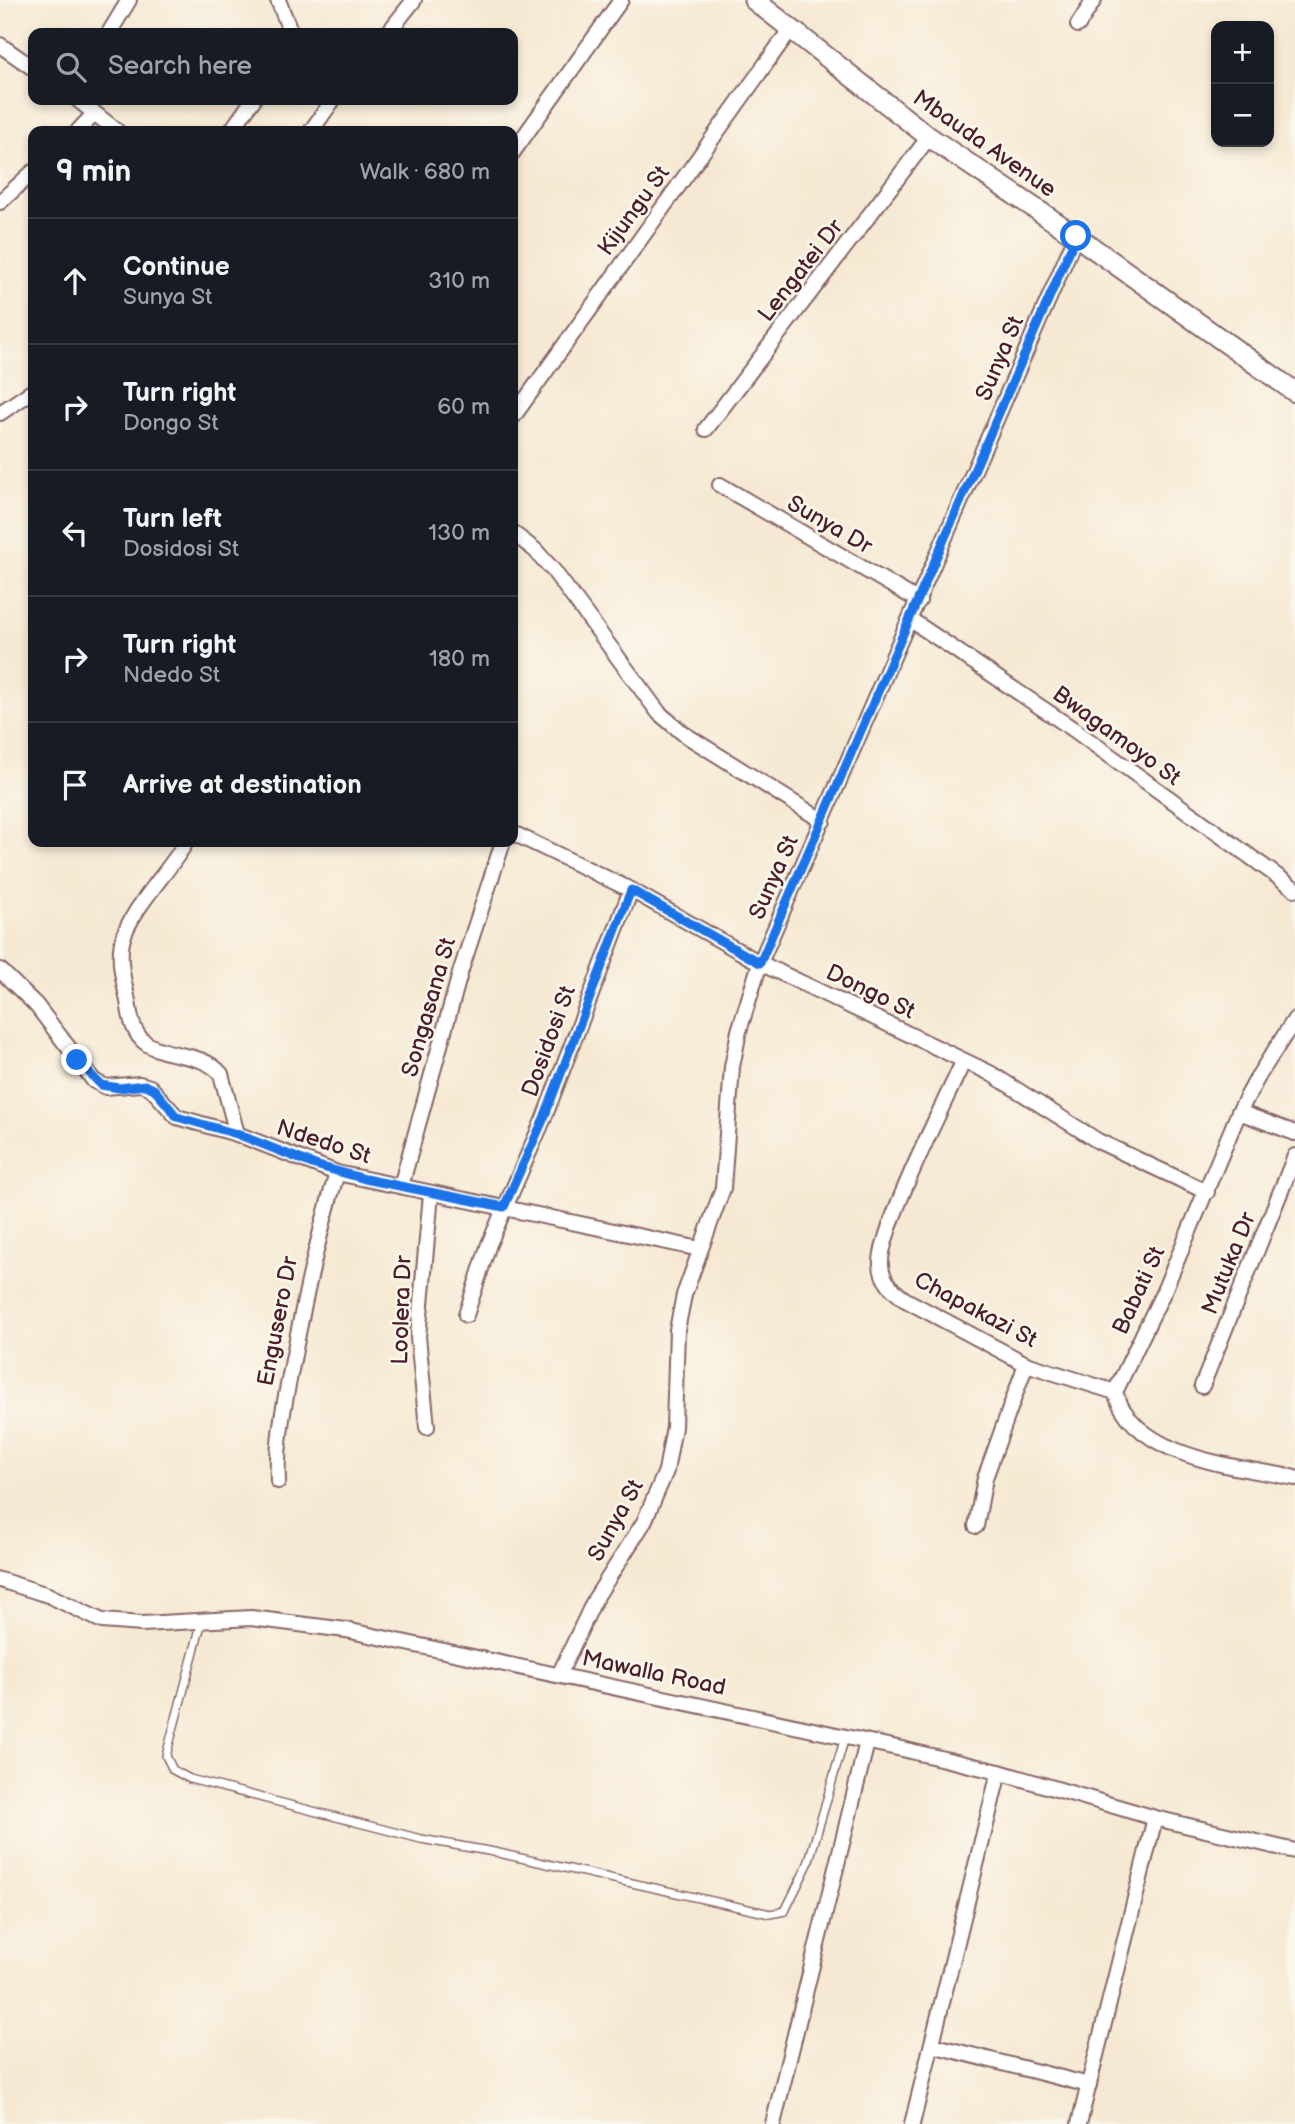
<!DOCTYPE html>
<html lang="en">
<head>
<meta charset="utf-8">
<style>
	body { margin:0; font-family:"Balsamiq Sans",sans-serif; background:#20242c; color:#f1f3f6 }
	.controls { position:absolute; right:21px; top:21px; display:grid; overflow:hidden; border-radius:14px; box-shadow:0 4px 10px #0003 }
	.controls button { width:63px; height:63px; display:grid; place-items:center; padding:0; border:0; border-bottom:2px solid #363941; background:#171b24; color:#f1f3f6; font:35px sans-serif }
	.stop { position:absolute; width:21px; height:21px; margin:-16px; border:5px solid #1a73e8; border-radius:50%; background:#fff }
	.stop.end { background:#1a73e8; border-color:#fff; box-shadow:0 2px 7px #0008 }
	.list { margin:0; padding:0; list-style:none }
	h2 { display:flex; justify-content:space-between; align-items:center; height:91px; margin:0; padding:0 28px; font-size:30px }
	h2 small { font-size:23px; font-weight:400; color:#9ea1a6 }
	.list li { display:grid; grid-template-columns:46px 1fr auto; gap:21px; align-items:center; box-sizing:border-box; height:126px; padding:0 28px; border-top:2px solid #363941 }
	.list b { display:block; font-size:26px; white-space:nowrap }
	.list p { margin:0; font-size:23px; white-space:nowrap; color:#9ea1a6 }
	.list em { font-size:23px; font-style:normal; color:#9ea1a6 }
	.icon { flex:none; width:38px; height:38px; fill:none; stroke:currentColor; stroke-width:2; stroke-linecap:round; stroke-linejoin:round }
	.map { position:relative; flex:none; width:1295px; height:2124px; overflow:hidden }
	.search { position:absolute; background:#171b24; box-shadow:0 4px 10px #0003; left:28px; top:28px; width:490px; height:77px; display:flex; align-items:center; gap:18px; box-sizing:border-box; padding:0 24px; border-radius:14px; color:#9ea1a6; font-size:26px }
	.panel { position:absolute; background:#171b24; box-shadow:0 4px 10px #0003; left:28px; top:126px; width:490px; height:721px; border-radius:14px }
	.map>svg:first-child { display:block }
</style>
</head>
<body>
<div class="map">
<svg width="1295" height="2124" viewBox="0 0 1295 2124">
	<rect width="100%" height="100%" fill="#fbf7ec"/>
	<filter id="ink" filterUnits="userSpaceOnUse"><feTurbulence type="fractalNoise" baseFrequency=".0143" numOctaves="2"/><feDisplacementMap in="SourceGraphic" scale="14" xChannelSelector="R" yChannelSelector="G"/><feConvolveMatrix kernelMatrix="1 2 1 2 8 2 1 2 1" color-interpolation-filters="sRGB"/></filter>
	<filter id="wash" filterUnits="userSpaceOnUse"><feTurbulence type="fractalNoise" baseFrequency=".00686" numOctaves="4" result="noise"/><feDisplacementMap in="SourceGraphic" scale="28" xChannelSelector="R" yChannelSelector="G"/><feGaussianBlur stdDeviation="1.57" result="paint"/><feColorMatrix in="noise" values="0 0 0 0 0 0 0 0 0 0 0 0 0 0 0 0 0 1.4 0 .05"/><feComposite in="paint" operator="in"/></filter>
	<g filter="url(#wash)">
		<rect width="100%" height="100%" fill="#f6e9d3"/>
	</g>
	<g filter="url(#ink)">
		<g fill="none" stroke-linecap="round" stroke-linejoin="round">
			<defs>
				<path id="service" d="M202,1621L166,1756L173,1770L190,1779L421,1839L494,1852L770,1914L785,1911L808,1864L845,1737"/>
				<g id="minor">
					<path d="M278,0L291,33"/>
					<path d="M1078,25L1094,0"/>
					<path d="M109,33L129,0"/>
					<path d="M388,33L414,0"/>
					<path d="M0,45L33,68"/>
					<path d="M78,100L117,131"/>
					<path d="M78,131L94,114"/>
					<path d="M231,131L253,100"/>
					<path d="M311,131L333,100"/>
					<path d="M513,152L621,0"/>
					<path d="M0,202L33,172"/>
					<path d="M0,413L33,391"/>
					<path d="M513,417L790,30"/>
					<path d="M706,429L929,137"/>
					<path d="M720,485L919,601"/>
					<path d="M513,533L535,550L553,570L659,713L684,734L823,821"/>
					<path d="M911,620L1073,729L1295,889"/>
					<path d="M513,833L631,890L760,963L990,1073L1098,1141L1207,1192"/>
					<path d="M186,842C170,871 128,912 122,942C118,961 124,983 128,1001C130,1016 133,1035 147,1044C169,1058 203,1052 221,1074L237,1134"/>
					<path d="M0,970L36,1005L94,1081L106,1087L140,1084L150,1087L177,1117L237,1134L337,1173L700,1249"/>
					<path d="M1295,1019L1259,1075L1239,1112L1164,1291L1115,1392C1135,1459 1236,1466 1295,1478"/>
					<path d="M963,1062C946,1100 878,1233 881,1265C882,1281 893,1290 904,1299L1026,1364L1115,1392"/>
					<path d="M1239,1112L1295,1133"/>
					<path d="M401,1186L461,970L503,842"/>
					<path d="M466,1315L489,1244L544,1118L631,890"/>
					<path d="M1202,1386L1295,1156"/>
					<path d="M427,1427L418,1337L431,1194"/>
					<path d="M278,1481C276,1440 285,1401 293,1360C305,1296 318,1235 337,1173"/>
					<path d="M976,1526L985,1478L1026,1364"/>
					<path d="M0,1580L48,1595L102,1621L142,1624L251,1618L346,1630L902,1749L999,1772L1155,1818L1295,1851"/>
					<path d="M559,1675L595,1599L644,1522L666,1471L674,1427L677,1330L684,1295L723,1188L732,1067L739,1031L760,963L1076,236"/>
					<path d="M932,2045L1089,2085"/>
					<path d="M773,2124L867,1742"/>
					<path d="M912,2124L999,1772"/>
					<path d="M1079,2124L1155,1818"/>
				</g>
				<path id="tertiary" d="M754,0L929,137L1076,236L1295,392"/>
			</defs>
			<use href="#service" stroke="#866666" stroke-width="10"/>
			<use href="#minor" stroke="#866666" stroke-width="18"/>
			<use href="#tertiary" stroke="#866666" stroke-width="23"/>
			<use href="#service" stroke="#fff" stroke-width="7"/>
			<use href="#minor" stroke="#fff" stroke-width="14"/>
			<use href="#tertiary" stroke="#fff" stroke-width="19"/>
		</g>
	</g>
	<g fill="none" stroke-linecap="round" stroke-linejoin="round" filter="url(#ink)">
		<path stroke="#1a73e8" stroke-width="9" d="M77,1060L101,1085L119,1088L145,1085L154,1089L177,1117L237,1134L315,1165L365,1179L504,1207L544,1118L631,890L760,963L1076,236"/>
	</g>
	<g text-anchor="middle" stroke-width="5" stroke-linejoin="round" paint-order="stroke">
		<g font-size="23" fill="#4a1f2b" stroke="#fbf7ec">
			<text transform="translate(985 143) rotate(35)" y="8">Mbauda Avenue</text>
			<text transform="translate(633 210) rotate(-54)" y="8">Kijungu St</text>
			<text transform="translate(800 270) rotate(-52)" y="8">Lengatei Dr</text>
			<text transform="translate(999 358) rotate(-67)" y="8">Sunya St</text>
			<text transform="translate(830 524) rotate(30)" y="8">Sunya Dr</text>
			<text transform="translate(1117 735) rotate(36)" y="8">Bwagamoyo St</text>
			<text transform="translate(773 877) rotate(-66)" y="8">Sunya St</text>
			<text transform="translate(871 991) rotate(26)" y="8">Dongo St</text>
			<text transform="translate(428 1007) rotate(-74)" y="8">Songasana St</text>
			<text transform="translate(548 1041) rotate(-70)" y="8">Dosidosi St</text>
			<text transform="translate(324 1141) rotate(18)" y="8">Ndedo St</text>
			<text transform="translate(1228 1263) rotate(-68)" y="8">Mutuka Dr</text>
			<text transform="translate(1138 1290) rotate(-65)" y="8">Babati St</text>
			<text transform="translate(976 1309) rotate(28)" y="8">Chapakazi St</text>
			<text transform="translate(401 1310) rotate(-88)" y="8">Loolera Dr</text>
			<text transform="translate(277 1321) rotate(-79)" y="8">Engusero Dr</text>
			<text transform="translate(615 1520) rotate(-61)" y="8">Sunya St</text>
			<text transform="translate(654 1672) rotate(12)" y="8">Mawalla Road</text>
		</g>
	</g>
</svg>
<div class="controls">
<button>+</button>
<button>−</button>
</div>
<div class="stop" style="left:1076px;top:236px"></div>
<div class="stop end" style="left:77px;top:1060px"></div>
<div class="search"><svg class="icon" aria-label="search" viewBox="0 0 24 24"><circle cx="10" cy="10" r="6"/><path d="M15 15l6 6"/></svg>Search here</div>
<section class="panel">
<h2>9 min<small>Walk · 680 m</small></h2>
<ul class="list">
<li><svg class="icon" aria-label="ahead" viewBox="0 0 24 24"><path d="M12 20V5M6 11l6-6 6 6"/></svg><div><b>Continue</b><p>Sunya St</p></div><em>310 m</em></li>
<li><svg class="icon" aria-label="right" viewBox="0 0 24 24"><path d="M7 20v-9h11M14 6l5 5-5 5"/></svg><div><b>Turn right</b><p>Dongo St</p></div><em>60 m</em></li>
<li><svg class="icon" aria-label="left" viewBox="0 0 24 24"><path d="M17 20v-9H6M10 6l-5 5 5 5"/></svg><div><b>Turn left</b><p>Dosidosi St</p></div><em>130 m</em></li>
<li><svg class="icon" aria-label="right" viewBox="0 0 24 24"><path d="M7 20v-9h11M14 6l5 5-5 5"/></svg><div><b>Turn right</b><p>Ndedo St</p></div><em>180 m</em></li>
<li><svg class="icon" aria-label="arrive" viewBox="0 0 24 24"><path d="M6 21V4h12l-3 4 3 4H6"/></svg><div><b>Arrive at destination</b></div></li>
</ul>
</section>
</div>
</body>
</html>
